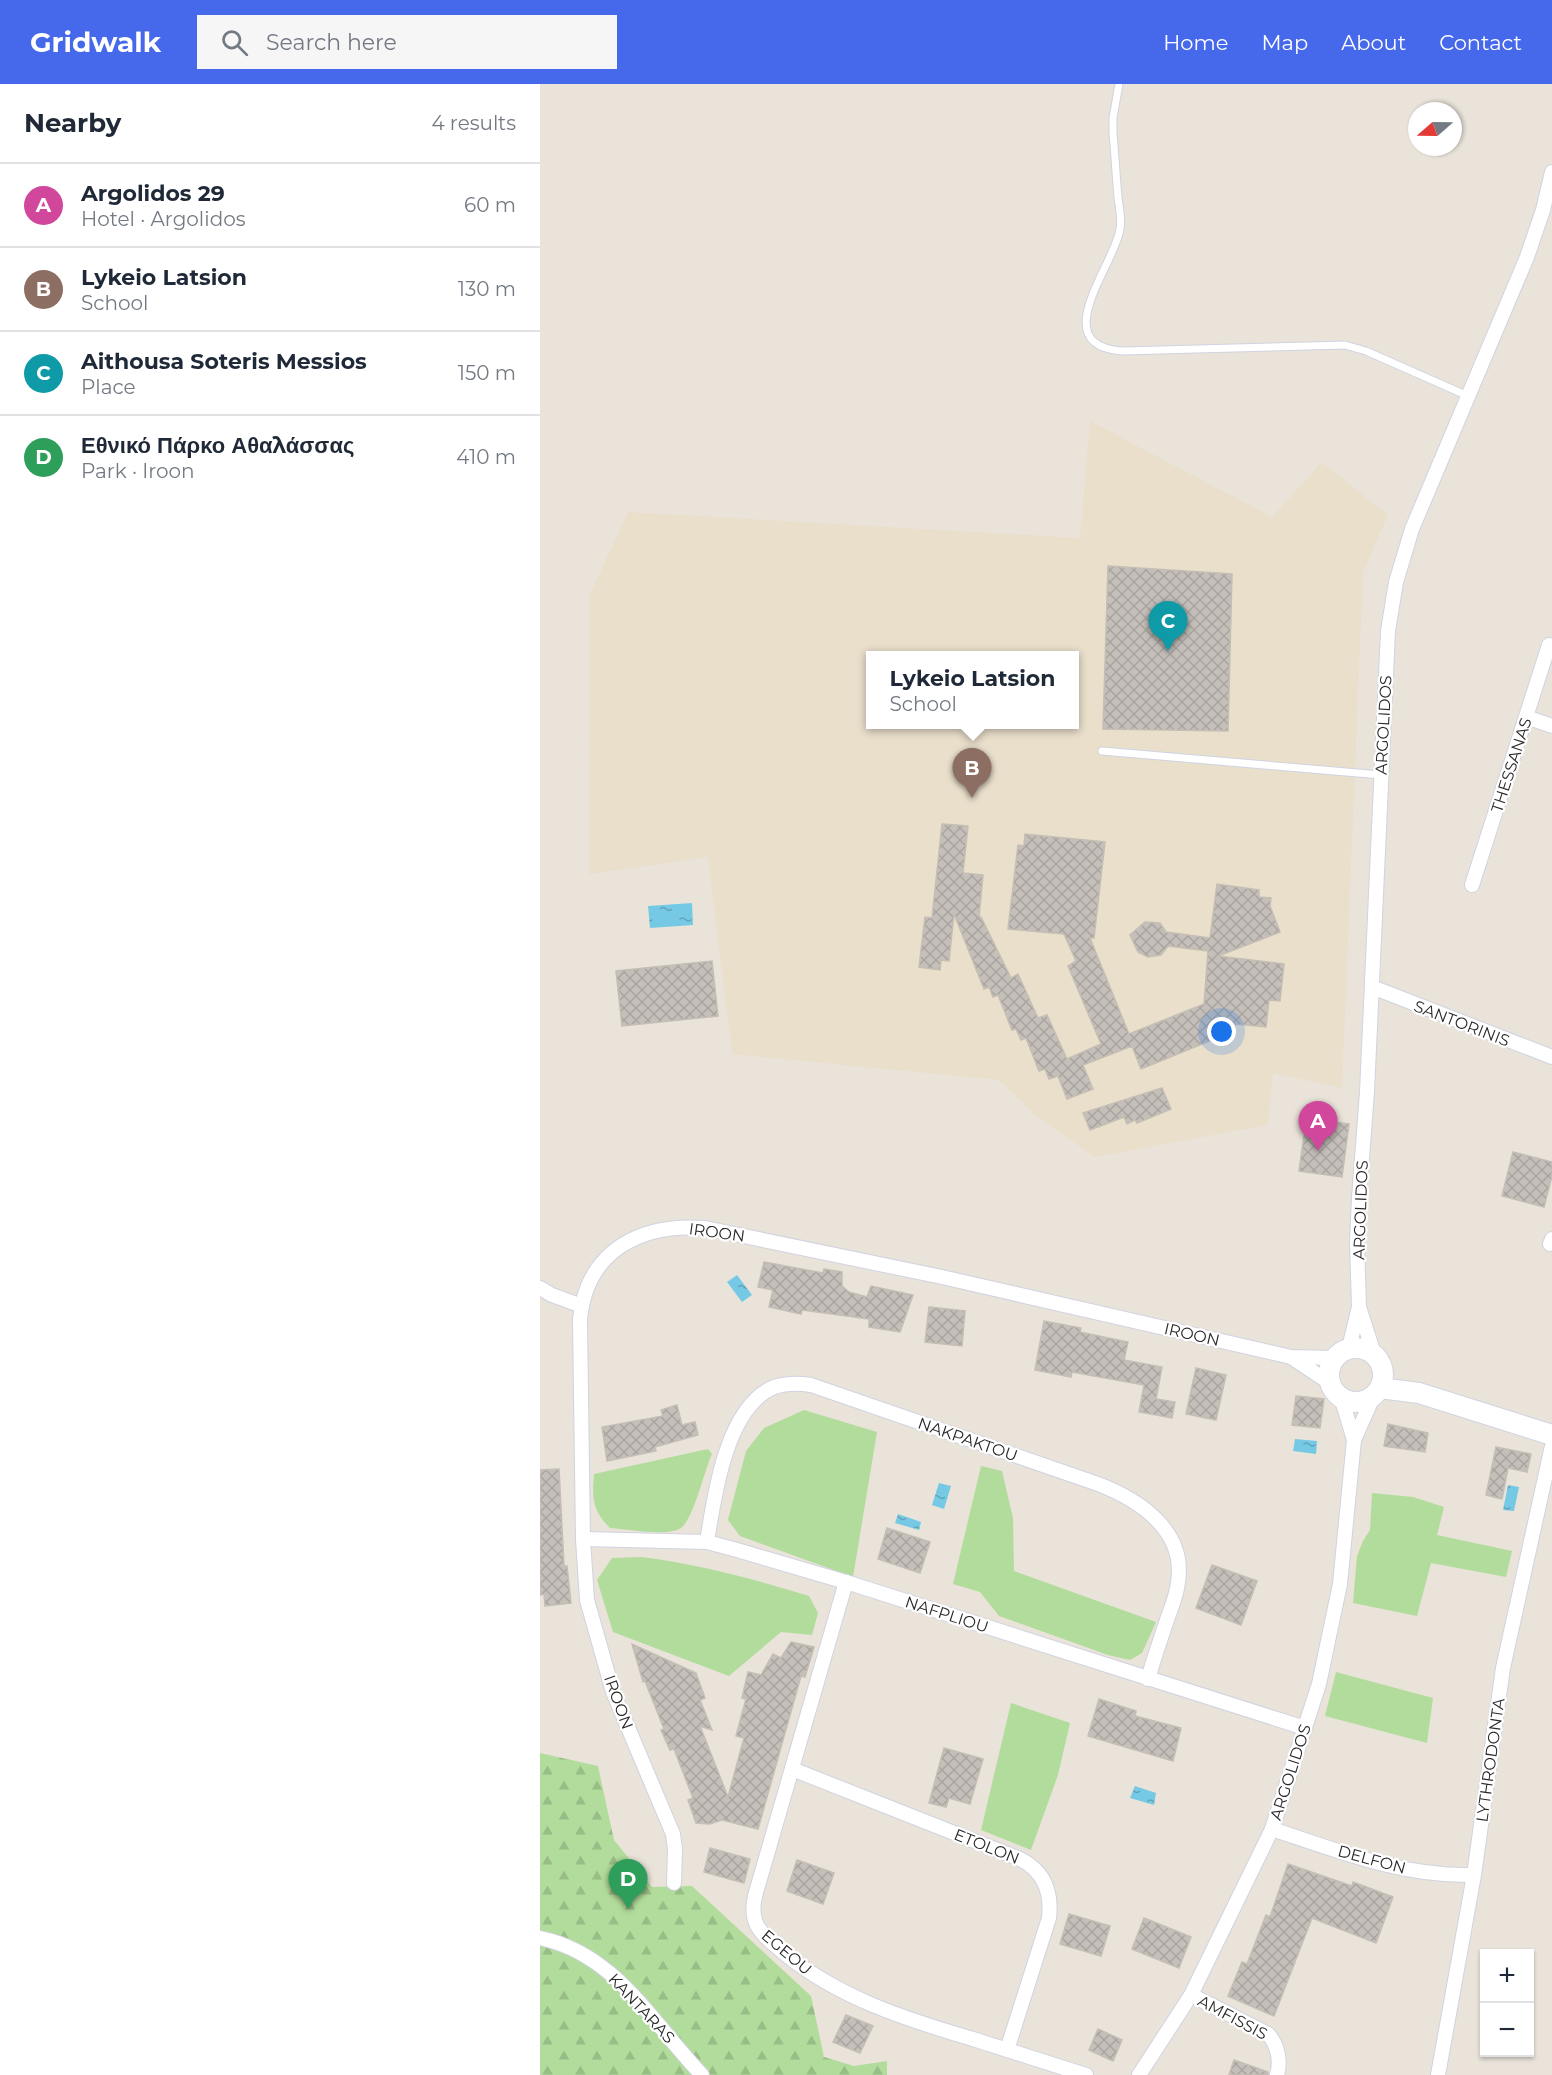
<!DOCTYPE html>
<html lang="en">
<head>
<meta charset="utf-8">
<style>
	body { margin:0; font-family:Montserrat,sans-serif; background:#f6f6f7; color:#1f2937 }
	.controls { position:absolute; right:18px; bottom:18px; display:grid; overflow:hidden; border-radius:0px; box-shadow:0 2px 4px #0004 }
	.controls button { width:54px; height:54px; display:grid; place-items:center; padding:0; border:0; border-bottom:2px solid #e0e1e3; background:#fff; color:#1f2937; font:30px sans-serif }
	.compass { position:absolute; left:868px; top:18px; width:54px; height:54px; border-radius:50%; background:#fff; box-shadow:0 2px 4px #0004; rotate:250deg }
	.you { position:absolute; left:682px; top:948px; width:21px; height:21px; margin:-15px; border:4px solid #fff; border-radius:50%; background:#1a73e8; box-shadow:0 0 0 9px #1a73e833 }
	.badge { display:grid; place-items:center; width:39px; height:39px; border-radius:50%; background:#4668eb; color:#fff; font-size:20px; font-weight:700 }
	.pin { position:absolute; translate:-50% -50px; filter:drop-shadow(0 2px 3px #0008) }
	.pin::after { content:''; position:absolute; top:32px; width:21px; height:18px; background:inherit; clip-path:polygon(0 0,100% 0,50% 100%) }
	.popup { position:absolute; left:326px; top:567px; width:213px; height:78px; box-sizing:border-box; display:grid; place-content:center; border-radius:0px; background:#fff; filter:drop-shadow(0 2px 4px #0005); font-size:20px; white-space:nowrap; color:#747a83 }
	.popup b { font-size:22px; color:#1f2937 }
	.popup::after { content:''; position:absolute; left:50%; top:100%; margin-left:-12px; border:12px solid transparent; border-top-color:#fff }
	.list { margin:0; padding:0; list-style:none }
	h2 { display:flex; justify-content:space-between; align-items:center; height:78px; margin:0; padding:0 24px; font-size:26px }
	h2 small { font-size:20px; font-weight:400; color:#747a83 }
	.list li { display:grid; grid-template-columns:39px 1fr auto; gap:18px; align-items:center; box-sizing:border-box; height:84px; padding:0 24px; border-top:2px solid #e0e1e3 }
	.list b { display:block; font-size:22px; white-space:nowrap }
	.list p { margin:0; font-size:20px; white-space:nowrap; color:#747a83 }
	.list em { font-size:20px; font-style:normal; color:#747a83 }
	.icon { flex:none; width:33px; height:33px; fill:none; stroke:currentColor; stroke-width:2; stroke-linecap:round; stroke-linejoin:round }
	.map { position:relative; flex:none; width:1012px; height:1991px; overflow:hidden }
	header { display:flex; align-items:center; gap:36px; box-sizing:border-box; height:84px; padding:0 30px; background:#4668eb; color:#fff }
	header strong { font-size:28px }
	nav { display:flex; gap:33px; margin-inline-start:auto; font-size:21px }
	.search { width:420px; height:54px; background:#f6f6f7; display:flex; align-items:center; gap:15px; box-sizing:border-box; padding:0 21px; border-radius:0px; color:#747a83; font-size:22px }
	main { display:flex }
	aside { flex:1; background:#fff }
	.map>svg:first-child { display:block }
</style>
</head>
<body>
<header>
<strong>Gridwalk</strong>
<div class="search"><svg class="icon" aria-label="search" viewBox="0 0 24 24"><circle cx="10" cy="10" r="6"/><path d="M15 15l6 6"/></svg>Search here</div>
<nav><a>Home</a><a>Map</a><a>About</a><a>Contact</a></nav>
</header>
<main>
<aside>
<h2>Nearby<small>4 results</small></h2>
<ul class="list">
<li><span class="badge" style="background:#d1479c">A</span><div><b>Argolidos 29</b><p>Hotel · Argolidos</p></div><em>60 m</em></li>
<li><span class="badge" style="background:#8d6e63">B</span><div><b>Lykeio Latsion</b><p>School</p></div><em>130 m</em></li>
<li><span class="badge" style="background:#0f9aa8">C</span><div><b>Aithousa Soteris Messios</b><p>Place</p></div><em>150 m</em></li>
<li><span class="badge" style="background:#2e9e5b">D</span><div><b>Εθνικό Πάρκο Αθαλάσσας</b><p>Park · Iroon</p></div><em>410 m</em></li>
</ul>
</aside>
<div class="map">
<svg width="1012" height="1991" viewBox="0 0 1012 1991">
	<defs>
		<pattern id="forest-firs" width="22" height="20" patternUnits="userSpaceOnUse" patternTransform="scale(1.5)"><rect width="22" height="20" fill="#b2dc9b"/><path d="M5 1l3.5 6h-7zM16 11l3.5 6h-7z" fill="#99bd86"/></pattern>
		<pattern id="water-ripples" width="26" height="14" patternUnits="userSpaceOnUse" patternTransform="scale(1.5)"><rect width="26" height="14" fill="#75c9e4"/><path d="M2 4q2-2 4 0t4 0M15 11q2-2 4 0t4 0" fill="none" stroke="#60a3b9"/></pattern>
		<pattern id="building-cross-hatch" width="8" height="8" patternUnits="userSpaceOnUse" patternTransform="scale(1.5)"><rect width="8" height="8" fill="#c5bfba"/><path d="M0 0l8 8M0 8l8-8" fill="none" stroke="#a9a4a0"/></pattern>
	</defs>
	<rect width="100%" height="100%" fill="#e9e3da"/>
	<path fill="#eadfcb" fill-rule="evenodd" d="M550,337L732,433L782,378L848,431L823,488L802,1004L733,989L728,1041L555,1073L496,1032L459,996L192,970L168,773L49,790L50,510L88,428L540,454ZM330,572H534V640H330Z"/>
	<g fill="#b2dc9b">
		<path d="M264,1326L337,1348L313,1493L200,1452L188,1436L206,1367L224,1344Z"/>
		<path d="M168,1365L172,1370C164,1387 154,1434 141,1444C128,1453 86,1445 70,1444C52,1426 52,1414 54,1390Z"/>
		<path d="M441,1382L462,1387L473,1434L474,1487L616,1538L602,1569L590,1576L568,1571L459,1532L440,1508L413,1500Z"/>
		<path d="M832,1409L873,1413L904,1423L897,1451L972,1467L966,1493L891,1479L877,1532L813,1519L817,1472L823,1457L830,1446Z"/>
		<path d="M101,1473C158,1480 214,1495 269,1512L278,1529L272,1551L241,1548L189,1592L73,1548L57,1496L72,1474Z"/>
		<path d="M796,1588L893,1614L887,1659L785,1632Z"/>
		<path d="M471,1619L530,1639L518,1691L491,1766L441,1746Z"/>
	</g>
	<path fill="url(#forest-firs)" d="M0,1669L58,1682L74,1756L112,1803L152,1802L271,1912L284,1973L314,1982L347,1977V1991H0Z"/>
	<g fill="url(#water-ripples)">
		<path d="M152,819L153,841L110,844L108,822Z"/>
		<path d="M197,1191L212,1211L202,1218L187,1198Z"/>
		<path d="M755,1355L777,1357L776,1370L753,1367Z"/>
		<path d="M399,1399L411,1402L404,1425L392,1421Z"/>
		<path d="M968,1401L979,1403L974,1427L963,1426Z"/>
		<path d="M358,1430L381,1438L379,1446L355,1439Z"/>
		<path d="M595,1702L616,1709L614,1721L590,1714Z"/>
	</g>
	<g fill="url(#building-cross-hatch)" stroke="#c4beb4" stroke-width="1.5">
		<path d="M568,482L692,490L688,647L563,645Z"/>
		<path d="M402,740L428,742L423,789L443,791L439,833H441L471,894L478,890L498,934L507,931L527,975L561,960L528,882L536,877L524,850L468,845L478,761L484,762L485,750L565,758L554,854H550L589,950L664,920L668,867L628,862L621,871L608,873L598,868L590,851L605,838L620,839L626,848L670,854L677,800L719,806V813L731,814L730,822L740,848L678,872L744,880L740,917L729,916L726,943L695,940L694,947L601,985L592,962L543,981L553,1005L527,1015L518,992L509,995L505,985L499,987L486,954L481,956L476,945L472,946L458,911L453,913L449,903L444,905L414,830L409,877L401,876L400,886L379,883L385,833L392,834Z"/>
		<path d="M172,877L178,932L82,942L76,887Z"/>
		<path d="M622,1004L631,1025L597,1039L595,1036L587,1040L584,1033L550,1046L543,1029Z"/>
		<path d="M768,1023L794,1027L793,1038L809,1040L802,1093L759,1087Z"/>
		<path d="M973,1068L1012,1078V1092L1004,1123L962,1112Z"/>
		<path d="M224,1178L283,1189L284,1185L302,1188V1202L309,1208L327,1213L331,1202L373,1211L360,1248L329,1243V1235L262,1226L261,1230L229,1223L233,1206L218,1203Z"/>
		<path d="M389,1223L425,1227L422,1262L385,1258Z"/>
		<path d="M504,1237L541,1244L540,1248L588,1258L584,1276L622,1283L616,1315L635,1318L632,1334L599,1328L604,1301L532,1288L531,1293L495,1286Z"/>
		<path d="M656,1284L686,1291L676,1336L646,1330Z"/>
		<path d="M756,1312L784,1315L780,1344L752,1341Z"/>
		<path d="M137,1321L142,1341L155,1338L158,1351L115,1363L116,1367L67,1377L62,1343L123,1332L121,1326Z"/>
		<path d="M848,1340L888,1349L885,1368L844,1362Z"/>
		<path d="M956,1363L991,1370L987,1388L968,1384L962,1415L946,1411Z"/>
		<path d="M19,1385L24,1482H27L31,1519L5,1522L4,1510L0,1511V1386Z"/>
		<path d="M347,1444L390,1458L380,1489L338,1475Z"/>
		<path d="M672,1481L717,1497L701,1541L656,1524Z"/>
		<path d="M251,1558L274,1563L265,1593L261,1592L218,1745L182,1736L170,1740L156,1739L148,1716L153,1714L134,1665L130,1666L121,1646L124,1645L105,1597L103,1598L92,1560L156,1589L165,1614L160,1616L172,1646L160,1642L188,1713L204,1654L196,1652L206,1615L202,1614L208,1588L221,1591L233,1570L241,1574Z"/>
		<path d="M559,1615L596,1627L595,1632L641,1644L633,1677L548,1652Z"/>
		<path d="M404,1664L443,1675L430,1720L409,1714L406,1723L389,1719Z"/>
		<path d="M170,1764L210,1775L204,1799L164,1788Z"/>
		<path d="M257,1776L294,1789L283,1820L247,1807Z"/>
		<path d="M748,1780L812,1802L813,1798L853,1813L836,1859L772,1834L734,1932L688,1912L702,1878L707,1880L726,1831L730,1833Z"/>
		<path d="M529,1830L570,1842L561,1872L520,1860Z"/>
		<path d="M604,1834L651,1853L639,1884L592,1865Z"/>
		<path d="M306,1931L333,1942L320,1969L293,1958Z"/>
		<path d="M558,1945L582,1956L573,1977L549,1966Z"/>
		<path d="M694,1976L728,1988V1991H689Z"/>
	</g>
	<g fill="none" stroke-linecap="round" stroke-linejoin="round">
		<defs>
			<g id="lane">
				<path d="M579,0L573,34V49C575,70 576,92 578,113C579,123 582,135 580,145C575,181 505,261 582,267L805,261L826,267L928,312"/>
				<path d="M562,667L841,691"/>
			</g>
			<g id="street">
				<path d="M986,633L1012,642"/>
				<path d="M932,801L1009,561"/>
				<path d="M832,903L1012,973"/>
				<path d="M1010,1160L1012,1155"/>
				<path d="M0,1204L12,1211L42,1222"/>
				<path d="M809,1264L819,1223"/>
				<path d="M834,1270L819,1223L817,1158L819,1114L827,1008L848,547L856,498L872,445L987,173L1003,126L1012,88"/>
				<path d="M751,1273L790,1299"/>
				<path d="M801,1313L814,1356"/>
				<path d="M43,1455L167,1458L197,1466L306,1498L765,1644"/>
				<path d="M167,1458C174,1413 186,1323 234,1303C246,1299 258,1299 271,1301L558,1400C600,1416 646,1447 638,1498C637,1510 632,1522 628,1533C621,1554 614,1574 608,1595"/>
				<path d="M306,1498L215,1812C213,1821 212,1830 216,1839C221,1851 234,1860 244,1869C299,1914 365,1935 433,1955C471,1967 508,1979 546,1991"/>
				<path d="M252,1685L480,1775C504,1787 512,1808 509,1834L467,1966"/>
				<path d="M732,1745C798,1767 863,1793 934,1791"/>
				<path d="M134,1799L135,1765L133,1750L73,1608L47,1516L43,1455L40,1235C47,1166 101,1139 165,1144L402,1193L751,1273L794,1274"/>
				<path d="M0,1854C75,1869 113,1940 162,1991"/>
				<path d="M651,1911L728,1950C738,1961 741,1977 737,1991"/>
				<path d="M599,1991L651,1911L732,1745L779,1600L800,1500L814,1356L834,1311"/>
				<path d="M898,1991L934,1791L963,1584L1012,1362"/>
			</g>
			<g id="secondary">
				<circle cx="816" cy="1291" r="27"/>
				<path d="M840,1304L879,1309L1012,1351"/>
			</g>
		</defs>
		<use href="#lane" stroke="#d0d3e0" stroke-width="9"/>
		<use href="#street" stroke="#d0d3e0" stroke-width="16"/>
		<use href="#secondary" stroke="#d0d3e0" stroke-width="22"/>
		<use href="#lane" stroke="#fff" stroke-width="7"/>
		<use href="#street" stroke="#fff" stroke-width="14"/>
		<use href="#secondary" stroke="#fff" stroke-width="20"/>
	</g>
	<g text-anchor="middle" stroke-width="4.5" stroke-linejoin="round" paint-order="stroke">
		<g font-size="16" fill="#282828" stroke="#fff">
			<text transform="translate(843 641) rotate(-87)" y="6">ARGOLIDOS</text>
			<text transform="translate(971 681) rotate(-72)" y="6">THESSANAS</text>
			<text transform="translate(922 939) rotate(21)" y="6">SANTORINIS</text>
			<text transform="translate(820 1126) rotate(-88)" y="6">ARGOLIDOS</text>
			<text transform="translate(177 1148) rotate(8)" y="6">IROON</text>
			<text transform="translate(652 1250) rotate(13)" y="6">IROON</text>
			<text transform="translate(428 1355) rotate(19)" y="6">NAKPAKTOU</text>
			<text transform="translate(407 1530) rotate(18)" y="6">NAFPLIOU</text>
			<text transform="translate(79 1618) rotate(70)" y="6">IROON</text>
			<text transform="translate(950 1676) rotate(-82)" y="6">LYTHRODONTA</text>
			<text transform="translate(750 1688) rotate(-72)" y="6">ARGOLIDOS</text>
			<text transform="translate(447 1762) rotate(22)" y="6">ETOLON</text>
			<text transform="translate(832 1775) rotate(15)" y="6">DELFON</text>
			<text transform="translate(247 1868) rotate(40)" y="6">EGEOU</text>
			<text transform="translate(102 1924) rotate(47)" y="6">KANTARAS</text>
			<text transform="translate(693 1933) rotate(28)" y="6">AMFISSIS</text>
		</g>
	</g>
</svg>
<div class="controls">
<button>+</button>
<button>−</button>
</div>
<svg class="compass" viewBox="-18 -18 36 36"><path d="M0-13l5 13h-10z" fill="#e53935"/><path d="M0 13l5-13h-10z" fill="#747a83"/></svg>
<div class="you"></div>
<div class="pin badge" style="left:778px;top:1067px;background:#d1479c">A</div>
<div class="pin badge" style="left:432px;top:714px;background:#8d6e63">B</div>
<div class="popup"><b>Lykeio Latsion</b>School</div>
<div class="pin badge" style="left:628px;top:567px;background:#0f9aa8">C</div>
<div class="pin badge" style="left:88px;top:1825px;background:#2e9e5b">D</div>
</div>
</main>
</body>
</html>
